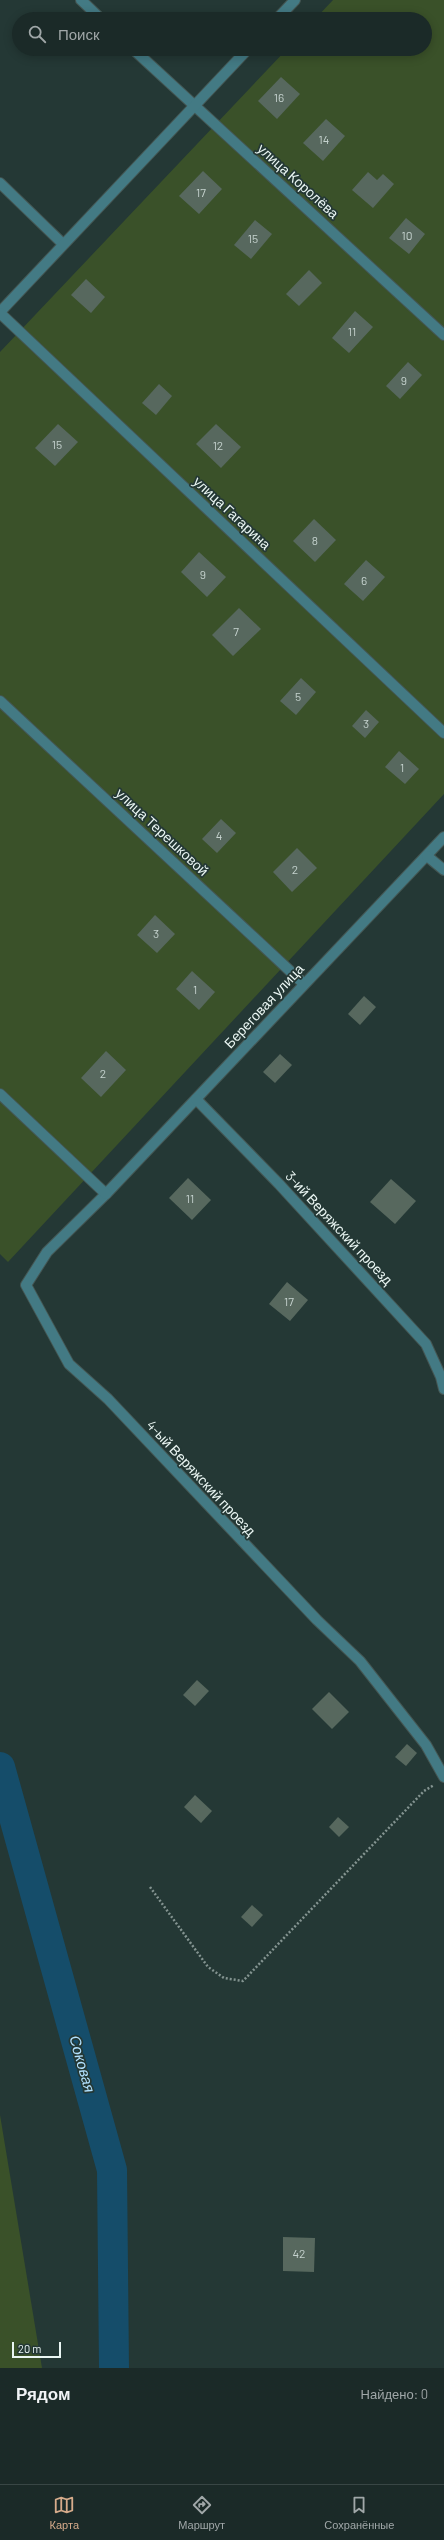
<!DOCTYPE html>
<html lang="ru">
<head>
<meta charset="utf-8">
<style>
	body { margin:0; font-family:Barlow,sans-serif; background:#283634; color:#f1f3f6 }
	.scale { position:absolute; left:12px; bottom:10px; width:49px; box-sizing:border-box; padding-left:4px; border:2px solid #eaf6f3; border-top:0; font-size:11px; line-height:14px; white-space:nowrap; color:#eaf6f3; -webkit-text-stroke:3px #243835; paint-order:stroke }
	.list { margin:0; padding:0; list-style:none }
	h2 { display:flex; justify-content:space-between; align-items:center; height:52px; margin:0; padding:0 16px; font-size:17px }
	h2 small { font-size:13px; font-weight:400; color:#a0a7a8 }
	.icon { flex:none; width:22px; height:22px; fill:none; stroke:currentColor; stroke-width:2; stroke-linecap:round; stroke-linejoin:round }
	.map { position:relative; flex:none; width:444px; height:2368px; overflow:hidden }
	.search { position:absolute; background:#1b2a28; box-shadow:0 2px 10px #0003; left:12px; right:12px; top:12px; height:44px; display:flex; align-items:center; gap:10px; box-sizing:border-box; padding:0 14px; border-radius:22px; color:#a0a7a8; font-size:15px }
	.sheet { height:116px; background:#1b2a28 }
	nav { display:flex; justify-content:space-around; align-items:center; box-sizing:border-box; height:56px; border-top:1px solid #394645; background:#1b2a28; font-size:11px; color:#a0a7a8 }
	nav a { display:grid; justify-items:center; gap:2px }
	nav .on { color:#d6ab8b }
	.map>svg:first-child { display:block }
</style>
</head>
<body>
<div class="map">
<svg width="444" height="2368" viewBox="0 0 444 2368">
	<rect width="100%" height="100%" fill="#243835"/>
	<g fill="#3a5129">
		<path d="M333,0H444V794L8,1262L0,1254V352L287,49H425V19H315Z"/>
		<path d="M0,2115L42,2368H0Z"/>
	</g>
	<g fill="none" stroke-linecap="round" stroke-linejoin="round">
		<path stroke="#154d6a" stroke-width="30" d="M0,1767L112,2170L114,2368"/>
	</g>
	<g fill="#57685e">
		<path d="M281,77L300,94L277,119L258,101Z"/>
		<path d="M326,119L345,136L323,161L303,143Z"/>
		<path d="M203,171L222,189L199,214L179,196Z"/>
		<path d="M368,172L377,180L383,174L394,184L373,208L352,190Z"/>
		<path d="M406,218L425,234L409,254L389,238Z"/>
		<path d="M255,220L272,234L251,259L234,245Z"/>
		<path d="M309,270L322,283L299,306L286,294Z"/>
		<path d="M86,279L105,297L91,313L71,295Z"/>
		<path d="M355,311L373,327L349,353L332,338Z"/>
		<path d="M408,362L422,375L400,399L386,386Z"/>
		<path d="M159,384L172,396L156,415L142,403Z"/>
		<path d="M58,424L78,442L55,466L35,448Z"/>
		<path d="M216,424L241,447L221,468L196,444Z"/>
		<path d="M314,519L336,540L315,562L293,541Z"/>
		<path d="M199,552L226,577L207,597L181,572Z"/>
		<path d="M366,560L385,577L363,601L344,584Z"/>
		<path d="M239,608L261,629L233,656L212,635Z"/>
		<path d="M301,678L316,692L296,715L280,701Z"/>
		<path d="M366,710L379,722L365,738L352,726Z"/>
		<path d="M399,751L419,769L405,784L385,767Z"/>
		<path d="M221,819L236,833L217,853L202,839Z"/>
		<path d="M297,848L317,868L292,892L273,872Z"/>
		<path d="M155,915L175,934L157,953L137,935Z"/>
		<path d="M192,971L215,992L199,1010L176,989Z"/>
		<path d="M364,996L376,1007L360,1025L348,1014Z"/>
		<path d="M106,1051L126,1070L101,1097L81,1078Z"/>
		<path d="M280,1054L292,1065L275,1083L263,1072Z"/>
		<path d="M188,1178L211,1200L192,1220L169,1198Z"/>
		<path d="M391,1179L416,1201L395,1224L370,1202Z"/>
		<path d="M287,1282L308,1300L290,1321L269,1304Z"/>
		<path d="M197,1680L209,1691L195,1706L183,1695Z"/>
		<path d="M329,1692L349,1712L332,1729L312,1709Z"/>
		<path d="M407,1744L417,1753L406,1766L395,1757Z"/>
		<path d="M195,1795L212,1811L201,1823L184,1807Z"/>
		<path d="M338,1817L349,1827L339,1837L329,1827Z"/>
		<path d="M252,1905L263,1915L252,1927L241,1917Z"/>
		<path d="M283,2237L315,2238L314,2272L283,2271Z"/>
	</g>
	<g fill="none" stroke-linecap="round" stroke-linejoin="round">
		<defs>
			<g id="minor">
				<path d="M81,0L101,19"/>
				<path d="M277,19L295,0"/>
				<path d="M133,49L444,335"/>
				<path d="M0,183L63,244"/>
				<path d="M0,312L248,49"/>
				<path d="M0,313L444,733"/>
				<path d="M0,701L304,984"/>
				<path d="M444,837L106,1194L47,1252L26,1285L69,1364L108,1399L317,1620L360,1661L426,1745L444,1777"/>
				<path d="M427,856L444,870"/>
				<path d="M0,1094L106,1194"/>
				<path d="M196,1099L279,1184L426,1344L441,1377L444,1389"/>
			</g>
		</defs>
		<use href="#minor" stroke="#445653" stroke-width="12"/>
		<path stroke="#849491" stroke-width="2.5" stroke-dasharray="2 2" stroke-linecap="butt" d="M150,1887L208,1967L224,1978L243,1981L424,1791L434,1785"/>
		<use href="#minor" stroke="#437a84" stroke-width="10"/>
	</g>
	<g text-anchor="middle" stroke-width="3.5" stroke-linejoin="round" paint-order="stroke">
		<g font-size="12" fill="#c5d2ce">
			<text x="279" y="102">16</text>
			<text x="324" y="144">14</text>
			<text x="201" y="197">17</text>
			<text x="407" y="240">10</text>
			<text x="253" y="243">15</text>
			<text x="352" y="336">11</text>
			<text x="404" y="385">9</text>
			<text x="57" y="449">15</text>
			<text x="218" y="450">12</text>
			<text x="315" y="545">8</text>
			<text x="203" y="579">9</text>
			<text x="364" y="585">6</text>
			<text x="236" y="636">7</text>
			<text x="298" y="701">5</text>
			<text x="366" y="728">3</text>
			<text x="402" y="772">1</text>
			<text x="219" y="840">4</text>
			<text x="295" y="874">2</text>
			<text x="156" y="938">3</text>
			<text x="195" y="994">1</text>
			<text x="103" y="1078">2</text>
			<text x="190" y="1203">11</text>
			<text x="289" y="1306">17</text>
			<text x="299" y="2258">42</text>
		</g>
		<g font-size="14" fill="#eaf6f3" stroke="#243835">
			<text transform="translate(298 181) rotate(42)" y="5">улица Королёва</text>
			<text transform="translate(232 513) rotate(43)" y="5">улица Гагарина</text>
			<text transform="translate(162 832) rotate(43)" y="5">улица Терешковой</text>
			<text transform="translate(264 1006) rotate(-47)" y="5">Береговая улица</text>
			<text transform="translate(339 1228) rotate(47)" y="5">3-ий Веряжский проезд</text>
			<text transform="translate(201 1478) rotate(47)" y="5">4-ый Веряжский проезд</text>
		</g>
		<g font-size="15" font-style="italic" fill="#b2e1fe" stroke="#243835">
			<text transform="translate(82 2064) rotate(74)" y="5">Соковая</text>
		</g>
	</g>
</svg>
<div class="scale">20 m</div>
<div class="search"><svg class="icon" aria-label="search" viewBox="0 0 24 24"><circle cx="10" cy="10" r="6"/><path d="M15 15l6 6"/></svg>Поиск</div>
</div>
<section class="sheet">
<h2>Рядом<small>Найдено: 0</small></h2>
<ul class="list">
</ul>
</section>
<nav>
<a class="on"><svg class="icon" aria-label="map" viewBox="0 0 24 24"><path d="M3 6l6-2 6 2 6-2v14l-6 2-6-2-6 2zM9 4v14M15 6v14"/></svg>Карта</a>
<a><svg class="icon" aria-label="directions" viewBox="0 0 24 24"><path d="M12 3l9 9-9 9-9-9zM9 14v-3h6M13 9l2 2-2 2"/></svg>Маршрут</a>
<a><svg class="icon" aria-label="saved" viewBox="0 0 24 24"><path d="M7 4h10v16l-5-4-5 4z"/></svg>Сохранённые</a>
</nav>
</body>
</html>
